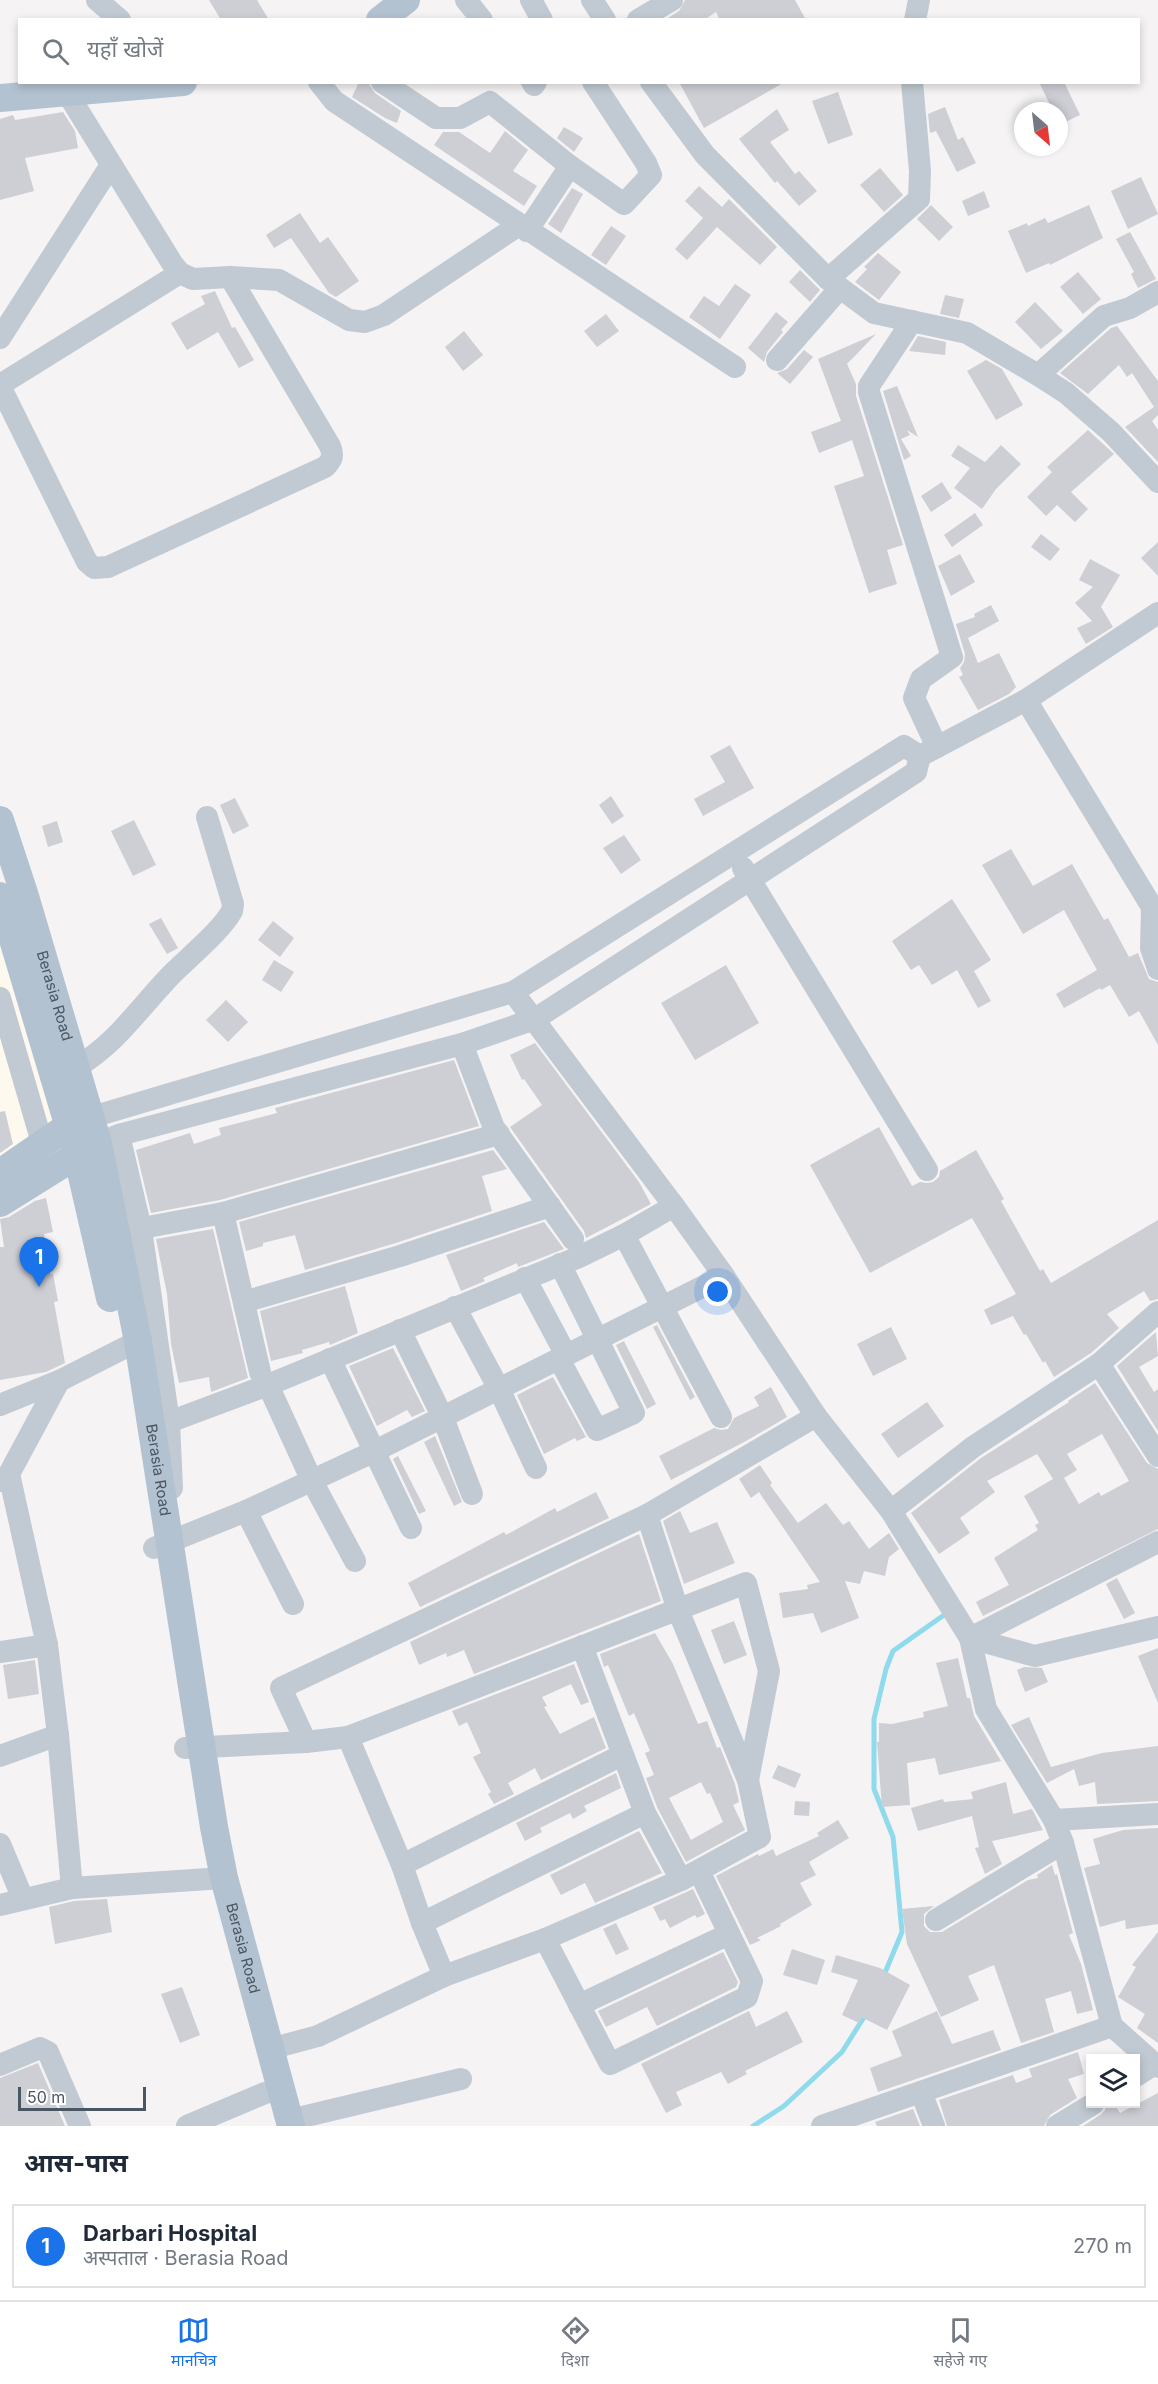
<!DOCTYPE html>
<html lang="hi">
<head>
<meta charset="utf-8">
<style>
	body { margin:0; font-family:Inter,"Noto Sans Devanagari",sans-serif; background:#f2f2f3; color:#1f2937 }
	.controls { position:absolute; right:18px; bottom:18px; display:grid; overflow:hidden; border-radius:0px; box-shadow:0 3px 9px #0003 }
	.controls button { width:54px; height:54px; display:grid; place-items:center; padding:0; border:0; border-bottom:2px solid #e0e1e3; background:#fff; color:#1f2937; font:30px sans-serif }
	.compass { position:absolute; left:1014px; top:102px; width:54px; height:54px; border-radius:50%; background:#fff; box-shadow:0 3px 9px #0003; rotate:152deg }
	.scale { position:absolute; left:18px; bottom:15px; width:128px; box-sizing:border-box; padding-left:6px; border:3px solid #4a5661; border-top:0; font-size:16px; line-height:21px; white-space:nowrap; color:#4a5661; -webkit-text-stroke:4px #fff; paint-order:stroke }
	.you { position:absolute; left:718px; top:1292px; width:21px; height:21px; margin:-15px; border:4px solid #fff; border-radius:50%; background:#1a73e8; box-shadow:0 0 0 9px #1a73e833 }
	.badge { display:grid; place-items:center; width:39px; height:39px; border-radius:50%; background:#1a73e8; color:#fff; font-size:20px; font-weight:700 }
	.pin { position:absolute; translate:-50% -50px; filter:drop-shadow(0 2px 3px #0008) }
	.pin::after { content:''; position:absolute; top:32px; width:21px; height:18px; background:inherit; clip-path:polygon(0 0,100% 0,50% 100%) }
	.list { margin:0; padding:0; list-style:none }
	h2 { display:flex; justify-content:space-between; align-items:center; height:78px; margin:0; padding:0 24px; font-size:26px }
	h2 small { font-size:20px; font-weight:400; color:#747a83 }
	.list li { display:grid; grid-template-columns:39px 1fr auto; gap:18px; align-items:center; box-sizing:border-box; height:84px; margin:0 12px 12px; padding:0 12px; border:2px solid #e0e1e3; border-radius:0px }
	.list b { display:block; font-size:22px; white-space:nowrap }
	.list p { margin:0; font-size:20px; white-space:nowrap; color:#747a83 }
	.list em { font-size:20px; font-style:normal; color:#747a83 }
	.icon { flex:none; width:33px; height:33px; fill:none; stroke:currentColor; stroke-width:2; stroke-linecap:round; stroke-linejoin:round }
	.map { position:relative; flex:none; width:1158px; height:2126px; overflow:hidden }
	.search { position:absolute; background:#fff; box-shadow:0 3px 9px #0003; left:18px; right:18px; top:18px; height:66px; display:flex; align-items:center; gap:15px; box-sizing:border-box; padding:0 21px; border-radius:0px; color:#747a83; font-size:22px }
	.sheet { height:174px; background:#fff }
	nav { display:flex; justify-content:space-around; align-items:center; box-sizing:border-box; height:84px; border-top:2px solid #e0e1e3; background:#fff; font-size:16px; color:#747a83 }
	nav a { display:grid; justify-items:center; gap:3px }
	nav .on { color:#1a73e8 }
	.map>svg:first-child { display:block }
</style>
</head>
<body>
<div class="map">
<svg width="1158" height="2126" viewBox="0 0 1158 2126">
	<rect width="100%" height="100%" fill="#f5f3f3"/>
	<path fill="#fdf9ef" d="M0,908L83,1146L0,1157Z"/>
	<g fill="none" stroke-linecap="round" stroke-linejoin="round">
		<g stroke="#90daee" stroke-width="5">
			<path d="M884,1975L902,1932L893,1837L874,1789V1719L886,1669L893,1651L944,1615"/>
			<path d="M753,2126L784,2106L842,2052L866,2014"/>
		</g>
	</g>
	<g fill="#cdcfd5" fill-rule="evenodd">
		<path d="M209,0H257L269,20H221Z"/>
		<path d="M685,0H795L806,20H720L716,12L704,20H665L679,11Z"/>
		<path d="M359,82L369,84L375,93L401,111L397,123L385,118L352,97Z"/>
		<path d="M679,82H785L704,128Z"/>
		<path d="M1039,82H1064L1080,115L1059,125V111H1053Z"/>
		<path d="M838,92L853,135L828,144L812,101Z"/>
		<path d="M945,107L958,140L963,137L976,163L957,172L936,131L930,133L928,114Z"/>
		<path d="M777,109L789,130L770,142L795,174L799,171L817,191L799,206L777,181L775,183L739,139Z"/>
		<path d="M63,112L75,131L78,148L25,158L34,191L0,200V119L13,115L15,120Z"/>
		<path d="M564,127L583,138L574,152L557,138Z"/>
		<path d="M505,131L528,150L513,171L537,186L524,206L434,145L443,132H459L490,153Z"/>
		<path d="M880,168L903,195L884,212L860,185Z"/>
		<path d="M1141,177L1158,214L1128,229L1111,191Z"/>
		<path d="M699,186L722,207L729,199L777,247L760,265L717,227L687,260L675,249L703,218L685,201Z"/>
		<path d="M572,188L583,194L561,233L548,224Z"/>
		<path d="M984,191L990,207L968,216L962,201Z"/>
		<path d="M931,205L953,227L939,241L917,219Z"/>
		<path d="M1089,205L1103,238L1050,265L1049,263L1026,273L1008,231L1027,223L1028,226L1045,218L1048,223Z"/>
		<path d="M300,213L320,243L328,237L359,281L336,297L329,293L291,238L274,248L266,235Z"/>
		<path d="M611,226L626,236L606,265L591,255Z"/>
		<path d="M1130,232L1156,279L1138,288L1131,274L1134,272L1116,239Z"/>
		<path d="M878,253L901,272L879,300L855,282L867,269L864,267Z"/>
		<path d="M800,270L820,290L810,302L789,282Z"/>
		<path d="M1078,272L1101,299L1083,314L1060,287Z"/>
		<path d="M735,284L751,295L720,339L689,317L704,296L719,306Z"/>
		<path d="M215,291L232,328L235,327L254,360L239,368L218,332L187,350L171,323L205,304L201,296Z"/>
		<path d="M945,295L964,299L959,318L940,314Z"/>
		<path d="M1035,302L1063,331L1041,349L1015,322Z"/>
		<path d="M776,312L788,322L781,330L783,332L767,352L764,362L748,348Z"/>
		<path d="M606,314L619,331L597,347L584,331Z"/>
		<path d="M1117,326L1158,381V415L1152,421L1158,430V462L1125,427L1154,407L1132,373L1127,377L1119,365L1088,394L1060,373L1111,328Z"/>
		<path d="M464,331L483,355L463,371L445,347Z"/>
		<path d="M876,334L847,364L856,384V396L903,545L887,550L897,584L869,593L834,486L864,476L852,440L819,453L811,432L841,421L818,359Z"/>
		<path d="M918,336L946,342L945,355L909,351Z"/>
		<path d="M804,350L813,357L790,384L777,373L787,369Z"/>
		<path d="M986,360L1002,369L1023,405L996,420L967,371Z"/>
		<path d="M897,386L918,437L907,430L910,435L901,439L911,456L904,460L883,391Z"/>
		<path d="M1088,430L1114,454L1071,492L1088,509L1075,522L1057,505L1046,516L1027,497L1052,472L1047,467Z"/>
		<path d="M958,445L985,462L1001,445L1021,464L996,489L982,509L954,488L970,468L951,456Z"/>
		<path d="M942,482L952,498L931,512L921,496Z"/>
		<path d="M975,513L983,525L952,547L944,535Z"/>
		<path d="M1041,534L1060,549L1050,561L1031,547Z"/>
		<path d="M1158,542V576L1141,558Z"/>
		<path d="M960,554L975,582L951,596L938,566Z"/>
		<path d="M1090,559L1120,575L1101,607L1113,627L1086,644L1077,628L1092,621L1075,603L1093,587L1079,580Z"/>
		<path d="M991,605L999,621L968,638L978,663L999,653L1016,687L1009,694L978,710L959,677L963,675L960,668L964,662L965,654L956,624L975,617L974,614Z"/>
		<path d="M730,745L754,788L703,816L694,799L725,782L710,756Z"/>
		<path d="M611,796L624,816L612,824L599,805Z"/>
		<path d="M235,798L249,826L233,834L220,805Z"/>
		<path d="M134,820L156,865L133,876L111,831Z"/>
		<path d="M57,821L63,842L48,847L42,826Z"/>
		<path d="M624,835L641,860L621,874L603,848Z"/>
		<path d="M1011,849L1033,886L1072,864L1104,920L1108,918L1129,957L1138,953L1149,979L1158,982V1045L1139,1011L1129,1017L1110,985L1101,990L1100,988L1064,1008L1056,994L1097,970L1064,910L1023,934L982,865Z"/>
		<path d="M952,899L991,960L974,971L991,1001L978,1008L957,970L932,985L919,965L911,970L892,941Z"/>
		<path d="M161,918L178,948L167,954L149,924Z"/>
		<path d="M273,921L294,938L280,957L258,940Z"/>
		<path d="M274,960L294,972L281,992L262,980Z"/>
		<path d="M726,965L759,1023L695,1060L661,1003Z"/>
		<path d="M226,1000L248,1022L228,1042L206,1020Z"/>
		<path d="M535,1043L639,1182L651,1204L586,1238L584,1231L510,1127L542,1105L524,1079L522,1080L510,1055Z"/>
		<path d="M454,1060L479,1126L220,1200L151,1213L136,1150L190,1133L194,1144L221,1135L219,1128L277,1113L275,1108Z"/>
		<path d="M5,1111L13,1144L0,1153V1112Z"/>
		<path d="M879,1127L912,1186L920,1182L927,1183L933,1182L939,1177L940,1171L976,1150L1004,1199L1001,1201L1040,1271L1043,1269L1051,1283L1158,1220V1299L1150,1301L1144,1291L1107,1314L1119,1328L1091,1353L1054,1377L1045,1361L1043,1363L1026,1334L1024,1335L1013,1316L991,1325L984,1310L1016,1294L972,1218L870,1273L810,1165Z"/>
		<path d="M493,1150L507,1169L482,1176L492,1211L396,1243L305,1270L295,1235L263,1243V1246L246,1251L239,1222Z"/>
		<path d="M46,1198L53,1232L44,1234L50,1274H53L58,1301L54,1302L65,1363L46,1372L0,1380V1247H4L0,1219L9,1217L35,1201Z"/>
		<path d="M544,1222L564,1249L518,1267L517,1263L483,1278L485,1281L461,1291L446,1255Z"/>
		<path d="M213,1229L248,1378L211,1392L209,1377L179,1383L171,1344L167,1294L156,1239Z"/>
		<path d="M345,1286L358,1333L330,1345L329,1342L302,1350L303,1353L271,1361L260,1311Z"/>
		<path d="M657,1325L695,1397L690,1400L653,1327Z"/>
		<path d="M891,1327L907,1359L873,1376L857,1344Z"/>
		<path d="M1156,1332L1158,1356L1139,1367L1154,1392L1158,1389V1431L1117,1366Z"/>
		<path d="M624,1341L656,1404L647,1409L616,1345Z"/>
		<path d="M393,1348L425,1411L412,1417L407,1410L377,1426L349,1366Z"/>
		<path d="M553,1377L586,1437L577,1441L575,1438L544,1454L517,1395Z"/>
		<path d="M1095,1383L1147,1463L1158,1469V1529L983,1616L976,1602L1009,1585L994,1558L1038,1530L1035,1525L1039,1523L1024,1496L1053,1479L1037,1454L987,1481L995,1492L960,1518L970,1533L939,1554L911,1513L981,1458L1069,1402L1068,1401ZM1102,1434L1129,1481L1101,1496L1099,1492L1079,1504L1064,1478L1077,1470L1067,1454Z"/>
		<path d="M771,1387L787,1417L746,1441L671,1480L659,1456L714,1428L721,1430L728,1429L734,1418L759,1406L754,1397Z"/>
		<path d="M927,1402L944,1426L898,1458L881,1434Z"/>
		<path d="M435,1436L462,1502L454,1506L424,1442Z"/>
		<path d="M398,1456L426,1511L419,1514L393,1459Z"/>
		<path d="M760,1465L772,1483L770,1485L798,1523L826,1503L843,1525L849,1521L869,1549L889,1533L899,1549L889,1557L885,1576L864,1571L860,1584L845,1581L859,1618L821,1633L813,1613L783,1618L779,1593L808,1589L807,1585L820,1582L759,1492L751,1498L739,1479Z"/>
		<path d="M596,1492L609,1518L420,1607L408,1583L504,1532L506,1535L555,1508L557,1512Z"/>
		<path d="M680,1511L690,1533L717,1522L735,1563L684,1584L663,1521Z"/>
		<path d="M639,1534L661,1601L474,1674L464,1650L447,1657L446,1653L419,1665L410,1642Z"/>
		<path d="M1117,1578L1135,1613L1124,1619L1106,1584Z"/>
		<path d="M734,1621L747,1655L724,1664L711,1630Z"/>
		<path d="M655,1633L673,1664L698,1724L707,1721L717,1748L720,1747L735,1784L739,1802L733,1805L745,1830L686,1862L657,1807L646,1778L654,1775L645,1753L650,1751L634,1713L629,1716L608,1665L604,1667L600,1654ZM701,1782L707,1794L710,1793L723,1822L691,1840L669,1798Z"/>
		<path d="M1158,1648V1703L1138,1656Z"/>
		<path d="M958,1658L967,1698H970L974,1716L1001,1761L939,1775L935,1758L907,1763L910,1805L882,1807L877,1742H879V1723L892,1724L924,1717L923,1712L948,1706L936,1663Z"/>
		<path d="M35,1660L39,1694L8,1699L3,1665Z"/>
		<path d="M574,1664L589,1702L581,1705L571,1684L542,1697L547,1706L544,1707L560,1734L594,1717L606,1748L541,1780L535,1768L508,1783L514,1794L494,1804L488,1794L491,1792L473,1757L481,1753L467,1722L459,1726L452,1711Z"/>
		<path d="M1024,1667L1042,1668L1048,1682L1025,1692L1017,1670Z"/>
		<path d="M1029,1717L1051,1767L1102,1753L1158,1746V1801L1097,1804L1095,1782L1079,1786L1074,1769L1047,1783L1011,1725Z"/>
		<path d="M778,1765L801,1774L795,1788L772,1778Z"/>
		<path d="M616,1773L621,1788L584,1806L587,1811L573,1819L570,1813L540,1828L542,1832L525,1841L516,1823Z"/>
		<path d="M1006,1782L1013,1814L1032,1809L1043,1830L992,1841L1002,1864L985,1874L975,1848L979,1847L972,1816L918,1831L911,1808L943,1799L944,1802L973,1799L971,1792Z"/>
		<path d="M795,1801L810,1802L809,1816L794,1815Z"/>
		<path d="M838,1820L849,1838L809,1862L816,1875L800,1883L812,1905L780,1924L781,1926L757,1938L761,1940L750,1945L716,1876L758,1854L759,1856L773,1849L776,1856L819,1836L817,1833Z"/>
		<path d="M1158,1828V1924L1126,1929L1125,1920L1100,1927L1084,1868L1100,1864L1093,1839L1123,1830Z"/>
		<path d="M639,1831L662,1873L595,1903L585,1883L561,1895L550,1875Z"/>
		<path d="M1052,1865L1055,1875L1057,1874L1073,1933L1069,1935L1081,1964L1093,2010L1077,2014L1071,1991L1045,1999L1054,2032L1021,2043L994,1965L968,1976L979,2000L941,2017L907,1944L902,1909L934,1906L924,1914V1926L930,1932H942L1028,1880L1038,1878L1037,1875Z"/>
		<path d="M693,1889L705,1914L697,1918L695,1915L670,1928L665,1919L660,1921L653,1907Z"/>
		<path d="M107,1899L112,1932L55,1944L49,1907L74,1901Z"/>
		<path d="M616,1923L629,1949L616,1955L603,1929Z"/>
		<path d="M1158,1932V2043L1137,2028L1145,2014L1118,1997L1136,1967L1132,1965Z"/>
		<path d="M792,1949L825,1960L817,1985L783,1975Z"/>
		<path d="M723,1952L738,1982L736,1987L657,2026L647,2007L606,2027L598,2011Z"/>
		<path d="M836,1955L880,1968L910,1985L887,2030L861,2017L859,2023L842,2015L858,1980L831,1972Z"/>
		<path d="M182,1987L200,2035L180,2043L161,1994Z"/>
		<path d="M749,2011L756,2027L787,2011L803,2042L745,2071L747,2074L728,2084L721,2072L676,2092L682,2105L666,2113L641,2064Z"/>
		<path d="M937,2011L952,2044L993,2030L1001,2050L878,2092L870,2068L902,2056L892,2031Z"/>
		<path d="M1078,2052L1084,2074L1068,2079L1077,2098L1050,2115L1044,2126H947L939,2100L1013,2075L1016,2083L1032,2077L1029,2069Z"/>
		<path d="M38,2063L65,2126H0V2078Z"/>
		<path d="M1158,2093V2126H1083L1100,2115L1105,2110L1106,2103H1114L1120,2113Z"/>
		<path d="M913,2109L920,2126H877L875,2122Z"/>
	</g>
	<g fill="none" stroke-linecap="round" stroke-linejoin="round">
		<g stroke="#c1cad2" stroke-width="22">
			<path d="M97,0L120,20"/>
			<path d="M466,0L482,20"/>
			<path d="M531,0L542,20"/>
			<path d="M592,0L605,20"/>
			<path d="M638,20L672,0"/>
			<path d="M915,20L919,0"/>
			<path d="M319,82L334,101L735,367"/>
			<path d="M382,82L436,118H460L490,102L570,166L624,204L651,175L646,163L593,82"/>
			<path d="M532,82L534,85L536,82"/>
			<path d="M651,82L705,155L828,279L874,313L967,333L1038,375L1066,393L1111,432L1158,482"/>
			<path d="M66,91L172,263L180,273L193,279L230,277L279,280L349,320L365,322L384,315L519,225"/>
			<path d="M527,231L570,166"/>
			<path d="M828,279L919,199L920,171L912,82"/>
			<path d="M912,321L869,386V392L952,657L921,679L914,698L937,747"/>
			<path d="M0,338L111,165"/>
			<path d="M777,360L840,288"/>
			<path d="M1038,375L1104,316L1130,308L1158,292"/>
			<path d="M0,385L180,273"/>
			<path d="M0,386L87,562L94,568L108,567L325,467C332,460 334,456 330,446L230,277"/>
			<path d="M1026,700L1152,907L1158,910"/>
			<path d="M743,868L927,1170"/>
			<path d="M1152,907L1151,948L1158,969"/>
			<path d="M513,992L674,1206L724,1276L816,1416L891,1511L970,1638L986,1709L1054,1820L1063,1843L1112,2026L1158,2067"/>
			<path d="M0,998L43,1146"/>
			<path d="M462,1044L494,1128L573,1239"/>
			<path d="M77,1067C118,1042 139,1008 172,974C189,957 221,931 232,911L233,904L207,817"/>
			<path d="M92,1117L513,992L904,746L920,756"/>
			<path d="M119,1135L141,1229L169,1422L172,1488"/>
			<path d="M98,1143L119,1135L462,1044L535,1019L916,772L920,756L1026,700L1158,613"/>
			<path d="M223,1213L260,1372"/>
			<path d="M624,1235L721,1417"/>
			<path d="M99,1236L223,1213L499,1134"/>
			<path d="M525,1278L566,1355"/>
			<path d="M244,1302L400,1256L550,1206"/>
			<path d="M455,1307L499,1389L536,1468"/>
			<path d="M400,1330L443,1418L472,1494"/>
			<path d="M330,1359L411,1528"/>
			<path d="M559,1359L597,1430L634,1413L560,1264"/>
			<path d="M1099,1364L1158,1456"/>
			<path d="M268,1385L312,1481L355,1561"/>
			<path d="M0,1405L59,1381L138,1341"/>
			<path d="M169,1422L268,1385L579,1257L624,1235L674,1206"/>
			<path d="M9,1474L47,1645L58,1735L72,1888"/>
			<path d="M0,1481L9,1474L59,1381"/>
			<path d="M246,1511L293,1604"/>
			<path d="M891,1511L973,1447L1099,1364L1158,1312"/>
			<path d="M154,1548L246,1511L373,1452L724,1276"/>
			<path d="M970,1638L1158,1542"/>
			<path d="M970,1638L1035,1656L1158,1627"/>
			<path d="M582,1646L645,1813L681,1880"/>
			<path d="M0,1652L47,1645"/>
			<path d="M348,1737L402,1865L422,1923L444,1976"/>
			<path d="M306,1742L281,1688L647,1515L816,1416"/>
			<path d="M185,1748L306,1742L348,1737L746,1583L769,1671L748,1780"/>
			<path d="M0,1756L58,1735"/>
			<path d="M1054,1820L1158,1814"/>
			<path d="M0,1844L23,1899"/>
			<path d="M402,1865L622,1755"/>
			<path d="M0,1905L72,1888L224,1878"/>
			<path d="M936,1920L1063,1843"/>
			<path d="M422,1923L645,1813"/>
			<path d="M545,1939L610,2064L747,1997L752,1981L699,1871"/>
			<path d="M579,2005L729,1934"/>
			<path d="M270,2049L318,2036L444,1976L545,1939L681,1880L760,1837L748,1780L678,1610L647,1515"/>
			<path d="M0,2065L40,2048L48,2052L80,2126"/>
			<path d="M1136,2076L1155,2064"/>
			<path d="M921,2092L934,2126"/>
			<path d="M290,2120L461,2079"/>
			<path d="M187,2126L265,2093L281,2090"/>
			<path d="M822,2126L1112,2026"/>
			<path d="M1057,2126L1093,2104"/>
		</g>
		<g stroke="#b3c2d1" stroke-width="28">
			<path d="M380,20L406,0"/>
			<path d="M0,98L183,82"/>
			<path id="s1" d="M0,820L24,893L98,1143L138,1341L214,1827L224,1878L291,2126"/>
			<path d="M0,896L77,1154L110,1298"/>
			<path d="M0,1173L67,1127L84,1120"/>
			<path d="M0,1203L93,1145"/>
		</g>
	</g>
	<g text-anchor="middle" stroke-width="6" stroke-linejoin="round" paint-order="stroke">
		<g font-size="15" fill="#4a5661" stroke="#fff">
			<text dy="5" stroke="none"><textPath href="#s1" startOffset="184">Berasia Road</textPath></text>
			<text dy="5" stroke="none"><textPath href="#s1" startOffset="670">Berasia Road</textPath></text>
			<text dy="5" stroke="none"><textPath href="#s1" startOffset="1156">Berasia Road</textPath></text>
		</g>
	</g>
</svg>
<div class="controls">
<button><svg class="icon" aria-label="layers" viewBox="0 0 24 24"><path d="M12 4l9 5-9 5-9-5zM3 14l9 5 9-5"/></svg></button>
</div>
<svg class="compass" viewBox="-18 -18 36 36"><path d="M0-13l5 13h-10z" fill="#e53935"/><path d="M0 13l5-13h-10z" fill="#747a83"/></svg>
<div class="scale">50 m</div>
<div class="you"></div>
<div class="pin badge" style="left:39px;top:1287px">1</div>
<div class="search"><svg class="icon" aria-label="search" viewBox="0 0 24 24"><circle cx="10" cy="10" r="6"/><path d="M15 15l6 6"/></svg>यहाँ खोजें</div>
</div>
<section class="sheet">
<h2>आस-पास<small></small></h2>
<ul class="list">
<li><span class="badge">1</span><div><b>Darbari Hospital</b><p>अस्पताल · Berasia Road</p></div><em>270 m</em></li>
</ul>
</section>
<nav>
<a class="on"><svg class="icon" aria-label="map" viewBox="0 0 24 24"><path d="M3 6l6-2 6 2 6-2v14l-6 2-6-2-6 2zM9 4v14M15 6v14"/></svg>मानचित्र</a>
<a><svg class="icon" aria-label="directions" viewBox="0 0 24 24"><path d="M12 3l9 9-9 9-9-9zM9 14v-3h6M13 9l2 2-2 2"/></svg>दिशा</a>
<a><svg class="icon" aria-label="saved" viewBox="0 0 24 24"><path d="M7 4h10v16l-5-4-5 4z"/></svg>सहेजे गए</a>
</nav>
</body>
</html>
